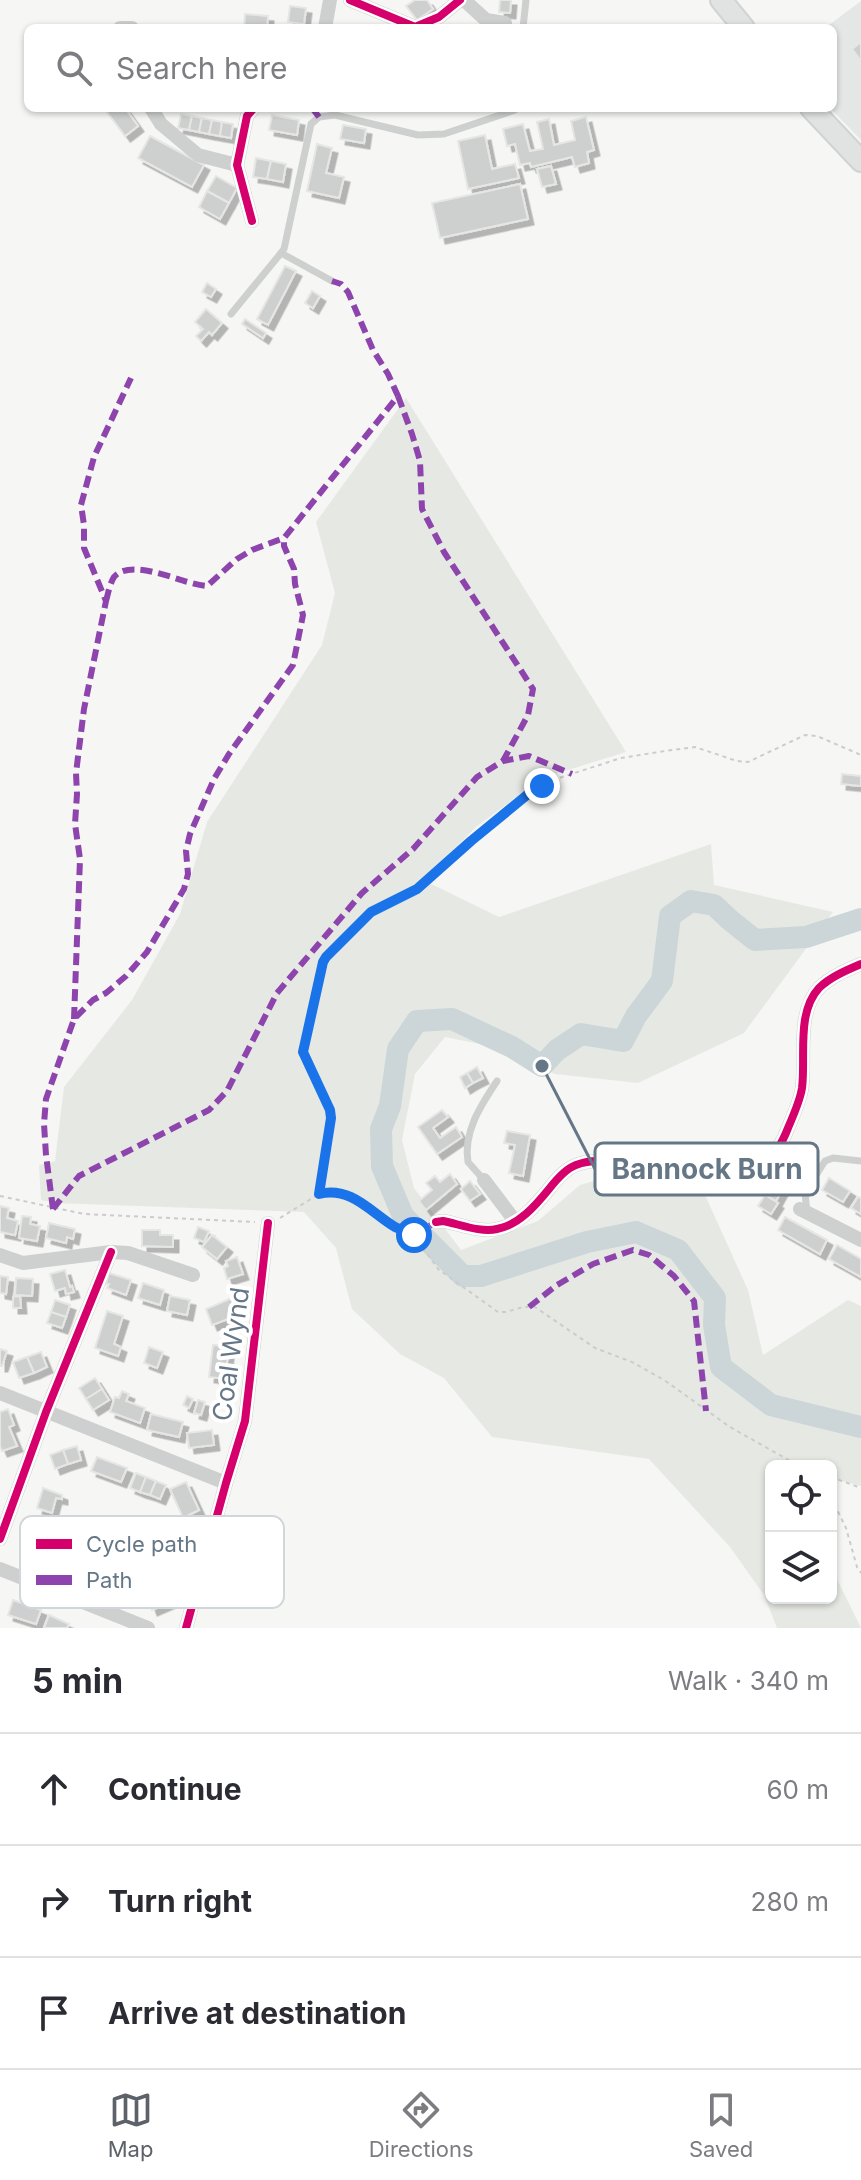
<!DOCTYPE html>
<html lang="en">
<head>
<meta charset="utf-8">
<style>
	body { margin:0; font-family:Inter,sans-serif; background:#f7f7f7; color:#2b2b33 }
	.controls { position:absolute; right:24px; bottom:24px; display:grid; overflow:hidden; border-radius:12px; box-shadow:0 2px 6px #0004 }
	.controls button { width:72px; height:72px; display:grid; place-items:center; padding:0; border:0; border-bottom:2px solid #e1e1e2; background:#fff; color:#2b2b33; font:40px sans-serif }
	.stop { position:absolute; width:24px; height:24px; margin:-18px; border:6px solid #1a73e8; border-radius:50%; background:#fff }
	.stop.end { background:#1a73e8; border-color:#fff; box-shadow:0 2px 8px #0008 }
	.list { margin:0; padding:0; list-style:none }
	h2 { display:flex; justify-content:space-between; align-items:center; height:104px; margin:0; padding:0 32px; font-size:34px }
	h2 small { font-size:26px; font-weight:400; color:#7c7c81 }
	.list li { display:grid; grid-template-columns:52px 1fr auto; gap:24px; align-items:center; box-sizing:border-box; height:112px; padding:0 32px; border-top:2px solid #e1e1e2 }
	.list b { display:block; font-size:30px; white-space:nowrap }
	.list em { font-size:26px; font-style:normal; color:#7c7c81 }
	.icon { flex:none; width:44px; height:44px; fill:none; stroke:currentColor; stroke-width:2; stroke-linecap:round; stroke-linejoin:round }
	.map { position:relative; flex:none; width:861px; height:1628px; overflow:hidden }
	.search { position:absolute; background:#fff; box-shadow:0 2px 6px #0004; left:24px; right:24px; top:24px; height:88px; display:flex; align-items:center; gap:20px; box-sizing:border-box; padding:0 28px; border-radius:12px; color:#7c7c81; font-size:30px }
	.sheet { height:440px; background:#fff }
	nav { display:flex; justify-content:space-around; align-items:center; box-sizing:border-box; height:112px; border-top:2px solid #e1e1e2; background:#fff; font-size:22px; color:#7c7c81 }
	nav a { display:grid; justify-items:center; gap:4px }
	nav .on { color:#5c616a }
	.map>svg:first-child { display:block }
</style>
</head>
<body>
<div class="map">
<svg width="861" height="1628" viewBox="0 0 861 1628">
	<defs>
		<filter id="shadow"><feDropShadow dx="5.5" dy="5.5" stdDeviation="0" flood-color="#0004"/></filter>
	</defs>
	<rect width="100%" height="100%" fill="#f6f6f5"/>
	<path fill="#e5e6e6" d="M861,1V140L830,108H833V28H825Z"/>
	<path fill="#e6e9e3" d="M406,398L626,752L542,778L476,827L423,880L499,917L711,844L714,885L833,912L744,1033L638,1083L555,1074L504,1049L445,1037L415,1074L402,1140L414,1188L461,1250L538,1221L580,1185L615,1175L705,1195L748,1290L763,1355L848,1300L861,1306V1486L831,1478V1466H771V1598H831V1567L861,1628H777L764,1595L730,1547L649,1459L492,1437L444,1378L400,1354L352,1309L336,1248L304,1212L54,1203L41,1200L39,1165L55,1161L64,1087L132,1000L180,914L207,822L322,645L335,593L316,522Z"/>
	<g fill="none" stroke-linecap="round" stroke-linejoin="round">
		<path stroke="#ccd5d7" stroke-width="22" d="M861,919L806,937L755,940L730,920L714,905L691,901L670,916L662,981L636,1016L623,1041L581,1034L557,1050L542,1066L512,1047L452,1019L417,1021L398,1049L390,1106L381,1129L382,1166L403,1216L463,1276H481L587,1242L636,1232L678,1250L715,1298L714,1325L721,1367L771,1405L861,1427"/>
	</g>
	<g fill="#ced0d0" stroke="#e6e6e4" stroke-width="2" filter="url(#shadow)">
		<path d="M415,0H427L433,9L417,20L406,6Z"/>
		<path d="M500,0H511L510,13L499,12Z"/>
		<path d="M290,6L306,8L304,24L288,22Z"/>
		<path d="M245,14L268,16L267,28H244Z"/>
		<path d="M861,42V61L852,49Z"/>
		<path d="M104,108H125L138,126L125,136Z"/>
		<path d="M181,114L192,116L189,130L178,128Z"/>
		<path d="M272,115L299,120L297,135L269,130Z"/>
		<path d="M192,116L202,118L199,132L189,130Z"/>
		<path d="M586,117L594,150L587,152L589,163L575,167L572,157L531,167L530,163L520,165L515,144L507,146L503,129L523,124L530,151L543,149L537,122L549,119L554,145L575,140L571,121Z"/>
		<path d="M202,118L212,120L209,134L199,132Z"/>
		<path d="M212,120L222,122L220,136L209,134Z"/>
		<path d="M222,122L233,124L231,138L220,136Z"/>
		<path d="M343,125L366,129L364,143L340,139Z"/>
		<path d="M485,135L492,169L515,164L519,178L468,189L458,141Z"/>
		<path d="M150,136L204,165L192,187L138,158Z"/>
		<path d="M317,144L332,148L326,173L344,177L339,198L307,191Z"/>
		<path d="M256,158L271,161L267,179L253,177Z"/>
		<path d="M271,161L286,164L283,182L267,179Z"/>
		<path d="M551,166L556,184L542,187L537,169Z"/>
		<path d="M216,176L237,188L229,203L207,191Z"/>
		<path d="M520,184L528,219L440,238L432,203Z"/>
		<path d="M207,191L229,203L220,219L199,207Z"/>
		<path d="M285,266L296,271L268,325L257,319Z"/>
		<path d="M207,283L216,289L211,297L202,292Z"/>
		<path d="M312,291L320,296L313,308L305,303Z"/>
		<path d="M206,309L222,323L212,335L209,332L201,341L196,336L203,329L195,322Z"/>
		<path d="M245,319L266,333L263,338L242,324Z"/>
		<path d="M842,774L861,776V786L841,784Z"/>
		<path d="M477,1067L483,1078L473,1083L467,1073Z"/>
		<path d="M467,1073L473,1083L465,1088L460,1077Z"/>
		<path d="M442,1110L448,1117L433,1128L440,1138L456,1127L462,1137L437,1154L418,1127Z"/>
		<path d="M507,1131L530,1135L523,1176L509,1173L515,1145L504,1143Z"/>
		<path d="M780,1162L794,1169L776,1201L763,1194Z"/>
		<path d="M450,1174L457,1184L426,1210L419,1201L432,1190L426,1183L435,1176L440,1182Z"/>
		<path d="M829,1178L850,1191L843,1202L822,1190Z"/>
		<path d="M470,1181L480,1194L470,1201L461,1189Z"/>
		<path d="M765,1195L778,1203L771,1214L758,1206Z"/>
		<path d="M858,1197L861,1198V1214L851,1208Z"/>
		<path d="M0,1206L9,1208L7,1218L18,1221L15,1235L0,1232Z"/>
		<path d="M22,1216L31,1217L30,1224L40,1226L37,1241L19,1238Z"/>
		<path d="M785,1217L827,1240L820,1254L778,1230Z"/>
		<path d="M49,1223L75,1229L73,1239L67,1237L66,1243L46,1238Z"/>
		<path d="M198,1227L209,1231L204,1242L194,1238Z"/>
		<path d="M142,1230H160V1235H173V1247L142,1246Z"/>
		<path d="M212,1235L227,1247L217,1259L202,1247Z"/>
		<path d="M837,1245L861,1259V1277L829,1259Z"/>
		<path d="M237,1257L243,1274L227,1279L224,1268L228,1266L226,1261Z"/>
		<path d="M65,1270L70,1287L72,1286L74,1292L66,1294L65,1288L55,1291L50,1274Z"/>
		<path d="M109,1273L131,1280L126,1295L107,1288L109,1284H106Z"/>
		<path d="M0,1276L8,1277L6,1294L0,1293Z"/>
		<path d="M16,1278L33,1279L32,1296L15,1295Z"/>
		<path d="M143,1283L164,1290L160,1305L138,1298Z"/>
		<path d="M20,1296L21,1308H13V1297Z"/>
		<path d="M170,1296L190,1300L187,1315L167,1311Z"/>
		<path d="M232,1298L239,1315L212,1325L206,1309Z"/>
		<path d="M55,1300L70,1305L66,1317L51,1312Z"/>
		<path d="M107,1311L123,1316L114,1344L121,1347L118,1356L95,1348Z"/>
		<path d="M51,1312L66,1317L62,1328L47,1323Z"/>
		<path d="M213,1345L229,1346L225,1379L209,1377Z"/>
		<path d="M149,1347L163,1352L157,1368L144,1363Z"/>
		<path d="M0,1349L7,1351L2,1366H0Z"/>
		<path d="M41,1352L47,1367L34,1373L27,1357Z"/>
		<path d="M27,1357L34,1373L19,1378L13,1362Z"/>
		<path d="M95,1378L102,1389L86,1399L79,1388Z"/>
		<path d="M102,1389L109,1400L93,1410L86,1399Z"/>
		<path d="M122,1391L129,1394L126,1401L145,1408L140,1423L110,1412L115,1397L119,1398Z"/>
		<path d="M187,1396L193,1399L189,1408L183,1405Z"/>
		<path d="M198,1400L205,1402L201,1415L194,1413Z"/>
		<path d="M8,1409L14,1425L9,1427L17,1446L2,1451L0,1446V1412Z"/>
		<path d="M151,1414L183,1422L179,1437L147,1430Z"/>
		<path d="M212,1430L214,1445L189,1448L187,1433Z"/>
		<path d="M77,1446L81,1460L68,1464L63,1450Z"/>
		<path d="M63,1450L68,1464L55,1469L50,1455Z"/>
		<path d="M97,1457L127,1468L121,1482L91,1471Z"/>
		<path d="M136,1473L146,1477L140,1492L130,1488Z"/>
		<path d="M146,1477L156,1481L150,1495L140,1492Z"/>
		<path d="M156,1481L166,1485L160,1499L150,1495Z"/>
		<path d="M186,1482L199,1510L183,1518L170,1489Z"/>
		<path d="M43,1488L62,1495V1499L56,1498L52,1513L37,1508Z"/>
		<path d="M167,1586L173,1601L152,1610L146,1594Z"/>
		<path d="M13,1600L41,1610L36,1624L8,1615Z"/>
		<path d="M49,1615L69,1624L67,1628H44Z"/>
	</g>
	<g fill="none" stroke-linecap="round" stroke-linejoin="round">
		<defs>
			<g id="primary">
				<path d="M721,0L744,28"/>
				<path d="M811,108L861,161"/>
			</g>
		</defs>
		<use href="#primary" stroke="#d1d2d3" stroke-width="24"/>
		<g stroke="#cccccd" stroke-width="2" stroke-dasharray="4 4" stroke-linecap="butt">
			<path d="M790,1153L816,1157"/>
			<path d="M319,1194L331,1118L330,1110L303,1052V1045L326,957L371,912L417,889L471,841L527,795L542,786L556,779L621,758L665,751L695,747L737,761L748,762L805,735L817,736L861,755"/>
			<path d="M0,1196L84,1214L255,1222"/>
			<path d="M280,1218L319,1194L341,1193L372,1209L395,1227L414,1235L438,1269L498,1312H506L523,1307H535L595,1348L632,1362L664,1380L730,1427L799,1466"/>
			<path d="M831,1477L861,1488"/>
			<path d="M831,1497L846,1528L857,1567L861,1573"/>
		</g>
		<g stroke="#ced0d0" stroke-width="7">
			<path d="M523,28L526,0"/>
			<path d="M332,281L281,253L284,249L311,124L319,117L335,115L418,135L444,134L515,110V108"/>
			<path d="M231,314L281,253"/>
			<path d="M484,1180L468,1162C463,1132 481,1105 497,1081"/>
			<path d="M807,1212L805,1193L825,1161L833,1158L861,1161"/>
		</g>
		<g stroke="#ced0d0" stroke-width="14">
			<path d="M350,0L415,27L439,17L460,0"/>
			<path d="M464,0L486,20L505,23"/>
			<path d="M120,28H132"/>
			<path d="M325,28L330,0"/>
			<path d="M151,108L161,124L198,155L237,165"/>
			<path d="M252,221L237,165L247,116L254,108"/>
			<path d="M484,1180L515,1221"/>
			<path d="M800,1209L861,1240"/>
			<path d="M436,1222L443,1221C459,1224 481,1233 497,1229C519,1225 536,1205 549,1189C556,1180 565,1169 576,1165C607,1153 635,1171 664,1178C698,1186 733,1178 764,1162C776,1155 783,1141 788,1128C793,1116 800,1101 802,1088C806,1057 796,1013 819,988C830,977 847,970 861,964"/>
			<path d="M0,1255L23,1263L111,1252L128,1253L193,1275"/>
			<path d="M0,1393L226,1483"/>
			<path d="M0,1539L46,1412L111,1252"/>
			<path d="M0,1569L148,1628"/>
			<path d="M186,1628L226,1483L245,1421L268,1223"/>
		</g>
		<use href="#primary" stroke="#e1e2e2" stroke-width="20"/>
		<g stroke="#8e44ad" stroke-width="6" stroke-dasharray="12 6" stroke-linecap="butt">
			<path d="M312,108L319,117"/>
			<path d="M398,396L412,434L420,461L422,509L444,552L533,689L528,715L503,761"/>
			<path d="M106,601C108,594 110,583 114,577C132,556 184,585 207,586L237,559L252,550L284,538L398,396L388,374L373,350L348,292L341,284L332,281"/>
			<path d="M74,1019L80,859L75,824L77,794L76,773L84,709L106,601L84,548V525L81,505L94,457L131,378"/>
			<path d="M53,1209L46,1155L44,1124L46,1099L74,1019L93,1000L106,993L126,976L147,952L184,889L188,874L186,851L190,834L214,779L229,754L293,665L303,615L295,584L294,569L284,546V538"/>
			<path d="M53,1209L79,1176L209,1110L227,1091L277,993L362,893L413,849L477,777L503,761L529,756L572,774"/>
			<path d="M414,1235L436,1222"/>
			<path d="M529,1307L557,1285L593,1264L633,1250L649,1255L674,1276L694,1301L706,1411"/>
		</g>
		<defs>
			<g id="cycleway">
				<path d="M350,0L415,27L439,17L460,0"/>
				<path d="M252,221L237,165L247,116L254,108"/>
				<path d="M436,1222L443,1221C459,1224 481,1233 497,1229C519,1225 536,1205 549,1189C556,1180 565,1169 576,1165C607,1153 635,1171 664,1178C698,1186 733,1178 764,1162C776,1155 783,1141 788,1128C793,1116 800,1101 802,1088C806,1057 796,1013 819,988C830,977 847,970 861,964"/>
				<path d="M0,1539L46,1412L111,1252"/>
				<path d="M186,1628L226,1483L245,1421L268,1223"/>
			</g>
		</defs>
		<use href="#cycleway" stroke="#fff" stroke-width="13"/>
		<use href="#cycleway" stroke="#d6006c" stroke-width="8"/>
	</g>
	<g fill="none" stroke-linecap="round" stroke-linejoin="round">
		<path stroke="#1a73e8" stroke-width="10" d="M414,1235C408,1232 401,1230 395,1227C371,1213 352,1186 319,1194L331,1118L330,1110L303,1052L323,962L326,957L371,912L417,889L471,841L527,795L542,786"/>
	</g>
	<g text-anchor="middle" stroke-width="8" stroke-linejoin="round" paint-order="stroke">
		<g font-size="26" fill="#657786" stroke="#fff">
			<text transform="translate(231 1354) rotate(-82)" y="9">Coal Wynd</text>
		</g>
	</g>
	<rect x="20" y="1516" width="264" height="92" rx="12" fill="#fff" stroke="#d1d6db" stroke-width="2"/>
	<rect x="36" y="1539" width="36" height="10" fill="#d6006c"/>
	<rect x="36" y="1575" width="36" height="10" fill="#8e44ad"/>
	<g font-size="22" fill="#657786">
		<text x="86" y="1552">Cycle path</text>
		<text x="86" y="1588">Path</text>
	</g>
	<path fill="none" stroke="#657786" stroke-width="3" d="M542 1066L595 1169"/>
	<circle fill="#657786" stroke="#fff" stroke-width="3" cx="542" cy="1066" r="8"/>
	<rect fill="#fff" stroke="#657786" stroke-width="3" x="595" y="1143" width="223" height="52" rx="8"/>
	<g font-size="28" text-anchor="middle" font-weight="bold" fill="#657786">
		<text x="707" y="1179">Bannock Burn</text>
	</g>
</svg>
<div class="controls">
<button><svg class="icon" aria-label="locate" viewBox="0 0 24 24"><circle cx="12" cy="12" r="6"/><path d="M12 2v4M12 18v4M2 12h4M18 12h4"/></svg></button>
<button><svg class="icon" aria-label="layers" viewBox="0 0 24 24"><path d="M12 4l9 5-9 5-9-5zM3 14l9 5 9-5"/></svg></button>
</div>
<div class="stop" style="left:414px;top:1235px"></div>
<div class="stop end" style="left:542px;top:786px"></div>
<div class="search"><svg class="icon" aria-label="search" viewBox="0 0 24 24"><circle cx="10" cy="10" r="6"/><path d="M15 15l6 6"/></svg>Search here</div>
</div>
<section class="sheet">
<h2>5 min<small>Walk · 340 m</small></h2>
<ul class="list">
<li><svg class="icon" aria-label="ahead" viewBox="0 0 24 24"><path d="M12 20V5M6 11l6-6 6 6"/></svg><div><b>Continue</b></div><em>60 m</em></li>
<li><svg class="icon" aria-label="right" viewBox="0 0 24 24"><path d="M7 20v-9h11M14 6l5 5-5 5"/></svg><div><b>Turn right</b></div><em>280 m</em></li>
<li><svg class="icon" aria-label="arrive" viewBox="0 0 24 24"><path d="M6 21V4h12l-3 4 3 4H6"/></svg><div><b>Arrive at destination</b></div></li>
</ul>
</section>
<nav>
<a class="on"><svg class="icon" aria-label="map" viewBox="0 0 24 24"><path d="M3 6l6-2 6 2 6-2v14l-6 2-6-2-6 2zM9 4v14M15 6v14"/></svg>Map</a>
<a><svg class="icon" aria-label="directions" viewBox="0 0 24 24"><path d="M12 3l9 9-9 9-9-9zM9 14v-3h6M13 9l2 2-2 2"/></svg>Directions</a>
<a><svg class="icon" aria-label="saved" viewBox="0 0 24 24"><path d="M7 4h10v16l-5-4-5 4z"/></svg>Saved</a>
</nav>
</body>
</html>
